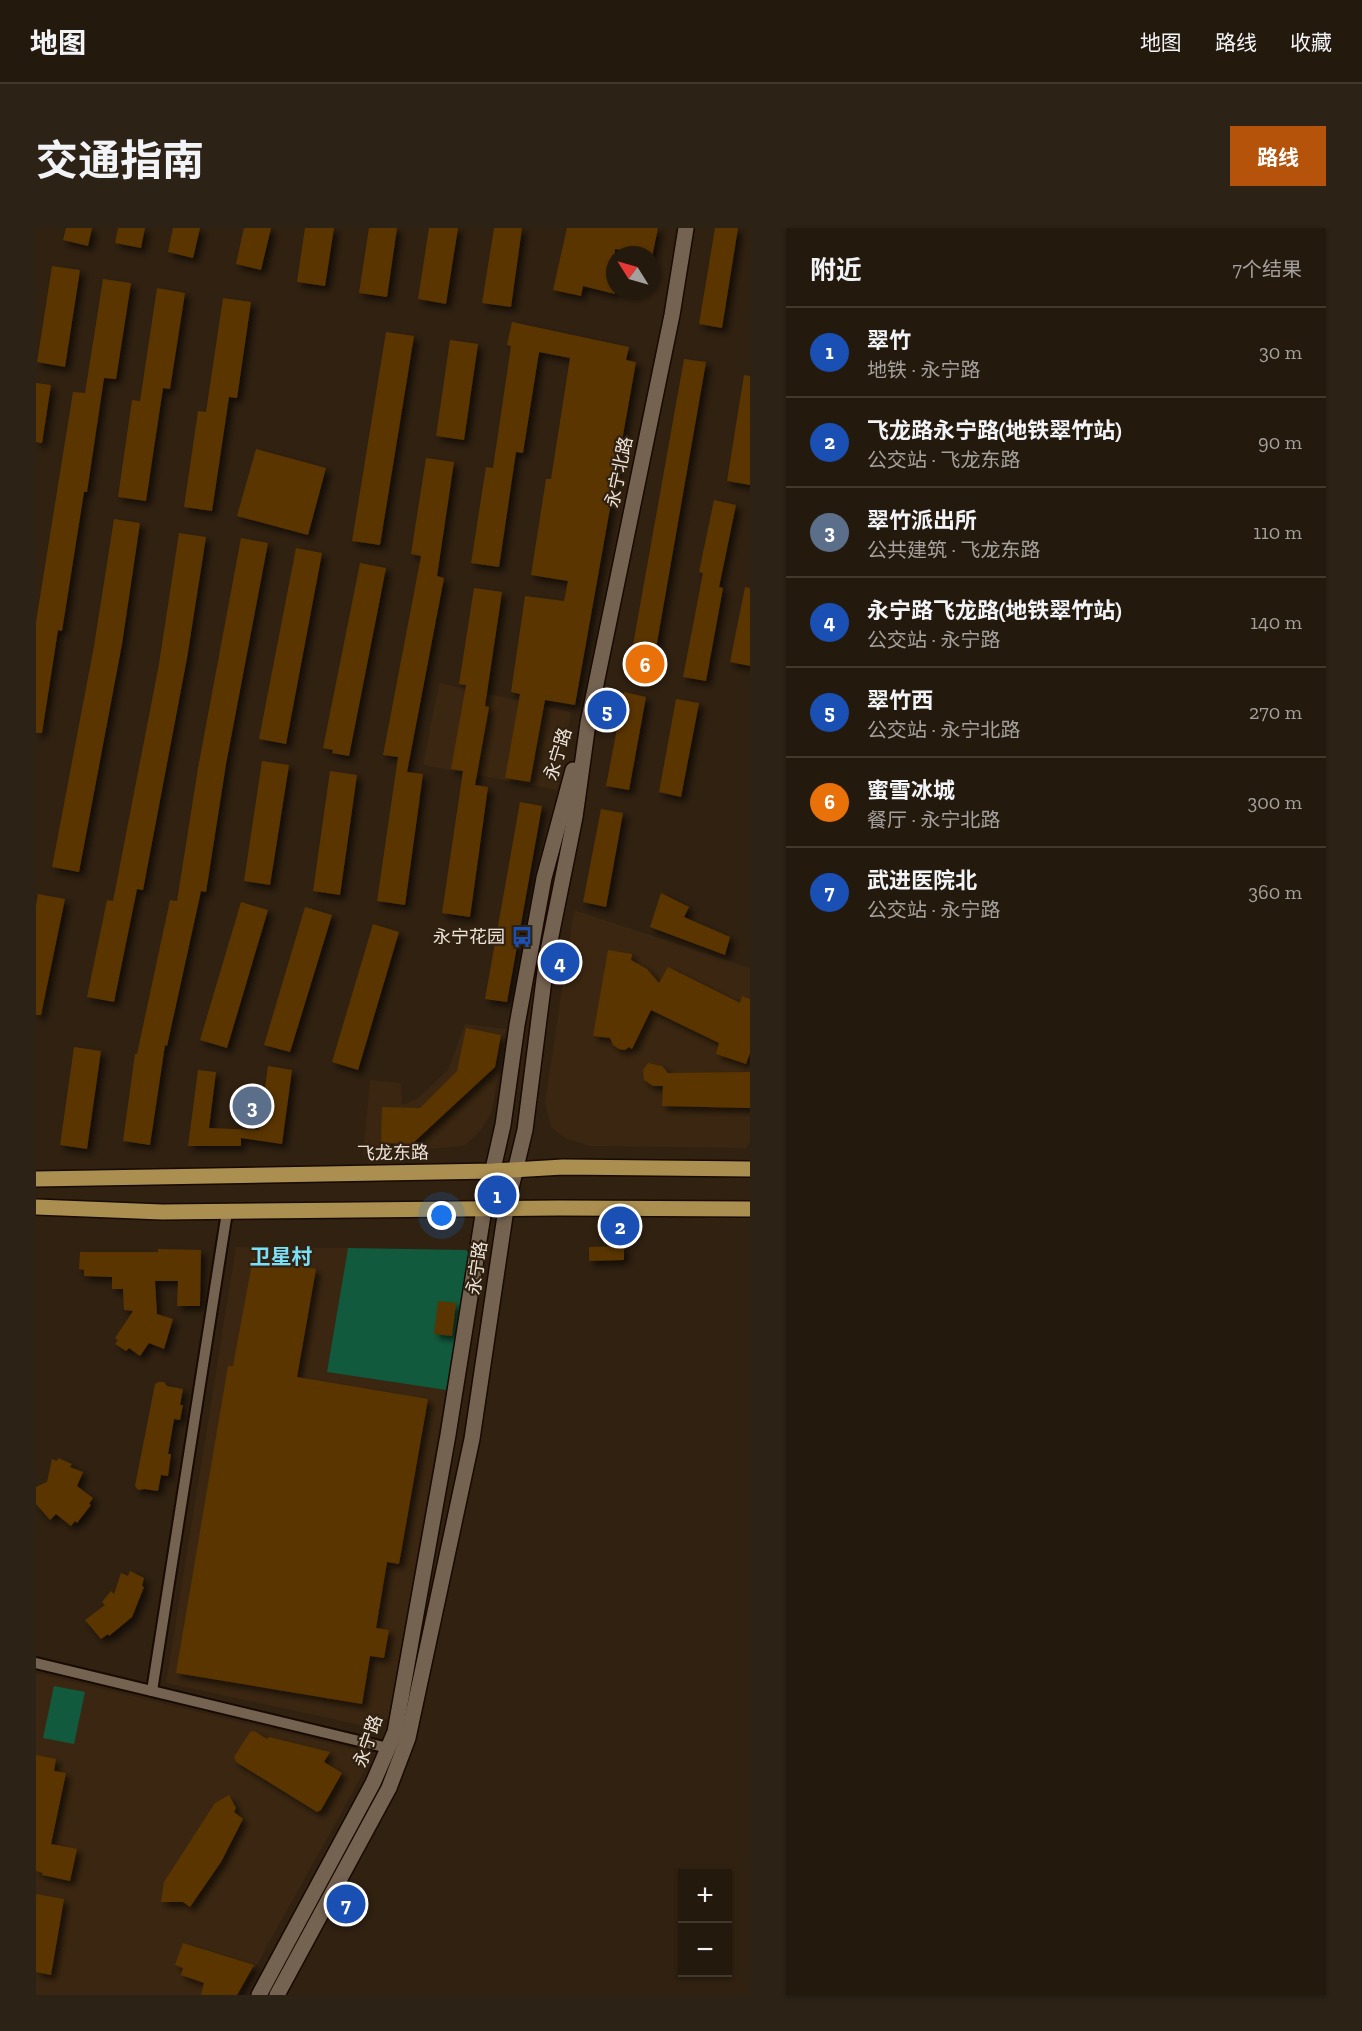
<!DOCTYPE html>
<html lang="zh">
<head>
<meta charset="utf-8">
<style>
	body { margin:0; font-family:"Zilla Slab","Noto Sans SC",serif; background:#2c2216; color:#f1f3f6 }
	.controls { position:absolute; right:18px; bottom:18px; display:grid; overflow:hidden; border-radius:0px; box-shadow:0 2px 4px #0004 }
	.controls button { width:54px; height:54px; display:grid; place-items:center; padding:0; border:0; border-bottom:2px solid #41382e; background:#24190d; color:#f1f3f6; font:30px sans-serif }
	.compass { position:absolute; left:570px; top:18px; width:54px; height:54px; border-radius:50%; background:#24190d; box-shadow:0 2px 4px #0004; rotate:307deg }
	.you { position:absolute; left:406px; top:988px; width:21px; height:21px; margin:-15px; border:4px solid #fff; border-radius:50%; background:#1a73e8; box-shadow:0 0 0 9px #1a73e833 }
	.badge { display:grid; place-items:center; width:39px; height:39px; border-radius:50%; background:#b45309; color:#fff; font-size:20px; font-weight:700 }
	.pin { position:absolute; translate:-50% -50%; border:3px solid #fff; box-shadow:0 2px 6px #0006 }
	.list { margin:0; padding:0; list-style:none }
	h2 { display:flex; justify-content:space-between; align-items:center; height:78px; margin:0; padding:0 24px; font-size:26px }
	h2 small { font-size:20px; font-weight:400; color:#a3a09d }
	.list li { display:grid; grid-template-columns:39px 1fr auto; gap:18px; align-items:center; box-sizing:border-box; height:90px; padding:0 24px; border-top:2px solid #41382e }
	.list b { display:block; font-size:22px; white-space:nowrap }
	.list p { margin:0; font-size:20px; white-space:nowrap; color:#a3a09d }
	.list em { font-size:20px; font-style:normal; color:#a3a09d }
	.map { position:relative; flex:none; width:714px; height:1767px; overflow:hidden; border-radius:0px }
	header { display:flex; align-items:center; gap:36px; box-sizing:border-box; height:84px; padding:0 30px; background:#24190d; border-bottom:2px solid #41382e }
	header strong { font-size:28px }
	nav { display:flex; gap:33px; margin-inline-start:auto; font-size:21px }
	.intro { display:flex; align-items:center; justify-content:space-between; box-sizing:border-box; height:144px; padding:0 36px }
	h1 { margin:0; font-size:42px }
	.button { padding:15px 27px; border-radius:0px; background:#b45309; color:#fff; font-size:21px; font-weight:700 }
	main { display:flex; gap:36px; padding:0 36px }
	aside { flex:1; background:#24190d; border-radius:0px; box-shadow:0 2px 4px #0004 }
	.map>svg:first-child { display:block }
</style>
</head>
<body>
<header>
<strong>地图</strong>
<nav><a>地图</a><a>路线</a><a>收藏</a></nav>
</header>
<div class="intro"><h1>交通指南</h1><a class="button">路线</a></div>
<main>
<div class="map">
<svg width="714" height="1767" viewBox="0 0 714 1767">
	<defs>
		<filter id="shadow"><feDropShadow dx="4.5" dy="4.5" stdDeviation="3" flood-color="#0009"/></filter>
	</defs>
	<rect width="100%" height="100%" fill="#302111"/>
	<g fill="#3b2711">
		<path d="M403,455L535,484L521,562L387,537Z"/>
		<path d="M538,682L714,740V912L711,920L554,918L531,911L515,899L509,874Z"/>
		<path d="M429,796L470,801L456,883L445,902L428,918L327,927L334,852L365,855L366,877L381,871L412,842Z"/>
		<path d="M200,1019L312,1020L291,1144L410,1162L353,1489L338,1500L130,1455Z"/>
		<path d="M0,1445L330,1524L333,1535L204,1767H0Z"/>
	</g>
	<g fill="#125a3d">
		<path d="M312,1020L430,1022L437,1030L410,1162L291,1144Z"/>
		<path d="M18,1458L49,1464L38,1516L7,1510Z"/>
	</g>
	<g fill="#5a3504" filter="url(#shadow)">
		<path d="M30,0H56L52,18L27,12Z"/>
		<path d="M82,0H109L105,20L79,15Z"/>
		<path d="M137,0H164L157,30L132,24Z"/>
		<path d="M208,0H235L225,42L200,36Z"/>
		<path d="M269,0H298L289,58L261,54Z"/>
		<path d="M333,0H361L351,69L323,65Z"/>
		<path d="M393,0H422L410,76L382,71Z"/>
		<path d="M458,0H486L475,79L446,75Z"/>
		<path d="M531,0H622L616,29L615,27L579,21V66L547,58L545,68L517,62Z"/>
		<path d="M679,0H702L686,100L663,96Z"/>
		<path d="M16,38L44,42L29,139L1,134Z"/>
		<path d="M67,51L95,55L80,151L68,150L51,264H48L26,403L22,402L6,505H0V394L37,164L49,165Z"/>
		<path d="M121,60L149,65L134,161L127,160L110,273L82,269L96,172L104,173Z"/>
		<path d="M187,70L215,74L201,170L193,169L176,283L148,279L162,183L170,184Z"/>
		<path d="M476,94L593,119L590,132L600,134L539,477L509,472L494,554L469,550L484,466L475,464L489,368L528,373L532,353L495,347L510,251H515L534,130L503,124L487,225L480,224L463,339L435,335L450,239L457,240L475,118L471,117Z"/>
		<path d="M350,104L378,108L344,317L316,313Z"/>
		<path d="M414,112L442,116L428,212L400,208Z"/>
		<path d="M648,131L670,134L615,449L592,445Z"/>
		<path d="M708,147L714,148V257L691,253Z"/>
		<path d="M0,155L15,157L6,215L0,214Z"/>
		<path d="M220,221L290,240L272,307L201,288Z"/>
		<path d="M390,230L418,234L401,348L408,350L371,544L387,546L369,677L341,673L362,529L347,527L385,328L375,326Z"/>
		<path d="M678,272L700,277L683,359L687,360L670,453L647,449L667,345L663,344Z"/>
		<path d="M78,291L104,295L86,416L43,644L16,639L58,418Z"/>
		<path d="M143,305L170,309L151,430L107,662L101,661L78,774L51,769L71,672L77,673L123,436Z"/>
		<path d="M205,310L232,315L190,536L170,664L165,663L131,818L129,817L114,917L87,913L99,826H101L134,672L141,673L162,540Z"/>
		<path d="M260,320L286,325L250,516L223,511Z"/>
		<path d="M324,335L350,340L313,528L296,525L297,522L287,520Z"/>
		<path d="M709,359L714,360V438L694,434Z"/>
		<path d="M438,360L466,364L449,478L453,479L439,557L452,559L434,689L406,685L427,543L415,541L430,457L423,456Z"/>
		<path d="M588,464L610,469L593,562L570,558Z"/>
		<path d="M640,471L663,475L645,569L623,564Z"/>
		<path d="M226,533L253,537L234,657L208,653Z"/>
		<path d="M294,543L321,547L304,667L277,663Z"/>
		<path d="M484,574L506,578L471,774L449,771Z"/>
		<path d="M565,581L587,585L570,679L547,674Z"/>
		<path d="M625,665L653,679L648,689L694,709L689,727L614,699Z"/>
		<path d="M2,666L29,671L5,787H0V677Z"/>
		<path d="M205,674L232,682L191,820L164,812Z"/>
		<path d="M269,679L296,687L254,824L228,817Z"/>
		<path d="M337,696L363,704L322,842L296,834Z"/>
		<path d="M572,722L596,726L595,732L611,741L623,755L632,739L704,775L706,768L714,771V825L710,836L680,826L683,815L615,782L596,821L593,819L589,822L583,821L577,817L574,810L557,808Z"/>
		<path d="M430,800L465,807L459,839L376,916L345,915L346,879L384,880L421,843Z"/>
		<path d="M38,819L65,823L51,921L24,917Z"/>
		<path d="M612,835L626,838L632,845L714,844V880L626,878L627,858H617L608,852L607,842Z"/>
		<path d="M232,838L256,842L246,916L205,910V918H152L162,842L180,844L173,900L223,902Z"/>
		<path d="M588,1018V1032L553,1033V1019Z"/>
		<path d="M122,1021L165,1022L164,1078H141L142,1053H119L121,1086L137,1091L128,1121L113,1115L104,1128L93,1120L90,1123L79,1116L82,1112L79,1110L97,1083L88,1082L87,1061H76V1049L48,1048V1042L43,1041L44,1024H122Z"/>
		<path d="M217,1030L280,1041L261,1149L392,1171L363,1336L351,1334L340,1400L353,1402L348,1430L334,1428L326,1476L140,1445L192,1138H197Z"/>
		<path d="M402,1073L420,1075L416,1108L398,1106Z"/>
		<path d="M123,1154H128L131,1158L147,1161L144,1177H147L144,1192L138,1191L132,1226H135L132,1248L125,1247L122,1263L108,1261L102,1262L99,1258L119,1156Z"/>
		<path d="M22,1230L36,1236L34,1239L47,1244L41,1258L57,1270L53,1276L55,1277L41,1295L39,1293L35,1298L20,1286L14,1292L0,1276V1259L11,1254L16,1231L21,1233Z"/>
		<path d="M94,1343L108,1350L106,1358L108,1359L96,1389L73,1408L72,1406L65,1411L49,1392L69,1377L66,1374L75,1363L78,1366L85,1345L92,1348Z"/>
		<path d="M218,1503L231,1511L233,1509L294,1524L288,1534L306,1545L285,1582L281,1584L200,1534L198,1529L214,1504Z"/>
		<path d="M0,1527L20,1531L18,1543L30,1545L15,1616L41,1621L34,1653L6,1647L7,1645L0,1643Z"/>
		<path d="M193,1567L200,1580L198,1584L207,1591L185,1634L154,1679L147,1674H125L128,1654L179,1575Z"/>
		<path d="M0,1666L28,1671L15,1747L0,1744Z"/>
		<path d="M147,1715L218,1737L201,1767H165L168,1755L145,1747L147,1740L139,1737Z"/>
	</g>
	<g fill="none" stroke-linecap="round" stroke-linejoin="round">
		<defs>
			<g id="minor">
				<path d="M0,1435L352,1520"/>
				<path d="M116,1463L191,984"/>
			</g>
			<g id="secondary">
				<path d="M223,1767L337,1555L359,1504L412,1207L448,981L467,897L481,797L508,650L537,542"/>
				<path d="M241,1767L353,1560L372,1510L436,1211L470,981L489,902L511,728L539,589L552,495L636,87L650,0"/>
			</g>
			<g id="primary">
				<path d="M0,951L457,943L527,939L714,941"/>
				<path d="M0,979L126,984L523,980L714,981"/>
			</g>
		</defs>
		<use href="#minor" stroke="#180a00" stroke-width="14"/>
		<use href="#secondary" stroke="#180a00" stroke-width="18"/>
		<use href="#primary" stroke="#180a00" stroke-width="18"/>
		<use href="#minor" stroke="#756351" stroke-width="10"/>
		<use href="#secondary" stroke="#756351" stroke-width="15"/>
		<use href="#primary" stroke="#ab8f50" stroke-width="15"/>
	</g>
	<defs>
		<symbol id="bus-bare" viewBox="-9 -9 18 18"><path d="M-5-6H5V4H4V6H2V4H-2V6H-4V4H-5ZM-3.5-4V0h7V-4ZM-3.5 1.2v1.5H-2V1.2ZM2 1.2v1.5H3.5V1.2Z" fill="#1a4fb4" stroke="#302111" stroke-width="2.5" paint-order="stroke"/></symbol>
	</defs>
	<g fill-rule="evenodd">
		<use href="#bus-bare" x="471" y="694" width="30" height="30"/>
	</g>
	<g text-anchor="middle" stroke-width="4.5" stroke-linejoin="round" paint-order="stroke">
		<g font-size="18" fill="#eee3d9" stroke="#302111">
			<text transform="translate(583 244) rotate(-78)" y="6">永宁北路</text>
			<text transform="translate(522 526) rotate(-73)" y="6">永宁路</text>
			<text transform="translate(357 925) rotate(-1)" y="6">飞龙东路</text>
			<text transform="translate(441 1040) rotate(-82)" y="6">永宁路</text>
			<text transform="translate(332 1513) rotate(-71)" y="6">永宁路</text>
		</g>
		<g font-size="18" fill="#eee3d9" stroke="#302111" text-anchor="end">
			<text x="469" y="715">永宁花园</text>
		</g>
		<g font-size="21" font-weight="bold" fill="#7bdff8" stroke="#302111">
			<text x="245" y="1036">卫星村</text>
		</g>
	</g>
</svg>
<div class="controls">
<button>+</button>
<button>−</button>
</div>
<svg class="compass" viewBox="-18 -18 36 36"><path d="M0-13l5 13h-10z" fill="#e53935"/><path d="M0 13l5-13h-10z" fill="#a3a09d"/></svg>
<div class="you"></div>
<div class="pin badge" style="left:461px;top:967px;background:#1a4fb4">1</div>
<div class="pin badge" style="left:584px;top:998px;background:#1a4fb4">2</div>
<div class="pin badge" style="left:216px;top:878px;background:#5c6f8a">3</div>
<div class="pin badge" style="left:524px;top:734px;background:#1a4fb4">4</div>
<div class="pin badge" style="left:571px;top:482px;background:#1a4fb4">5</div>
<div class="pin badge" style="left:609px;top:436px;background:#e8710a">6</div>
<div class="pin badge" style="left:310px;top:1676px;background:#1a4fb4">7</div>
</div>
<aside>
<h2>附近<small>7个结果</small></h2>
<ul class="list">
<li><span class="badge" style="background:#1a4fb4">1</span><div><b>翠竹</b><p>地铁 · 永宁路</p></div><em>30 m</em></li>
<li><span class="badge" style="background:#1a4fb4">2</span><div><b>飞龙路永宁路(地铁翠竹站)</b><p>公交站 · 飞龙东路</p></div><em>90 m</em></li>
<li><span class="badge" style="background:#5c6f8a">3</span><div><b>翠竹派出所</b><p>公共建筑 · 飞龙东路</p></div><em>110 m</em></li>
<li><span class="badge" style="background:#1a4fb4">4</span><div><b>永宁路飞龙路(地铁翠竹站)</b><p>公交站 · 永宁路</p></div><em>140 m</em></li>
<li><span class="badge" style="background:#1a4fb4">5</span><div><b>翠竹西</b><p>公交站 · 永宁北路</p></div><em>270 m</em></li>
<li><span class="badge" style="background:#e8710a">6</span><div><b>蜜雪冰城</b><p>餐厅 · 永宁北路</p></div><em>300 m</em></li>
<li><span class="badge" style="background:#1a4fb4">7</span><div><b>武进医院北</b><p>公交站 · 永宁路</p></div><em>360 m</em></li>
</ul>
</aside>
</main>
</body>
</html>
